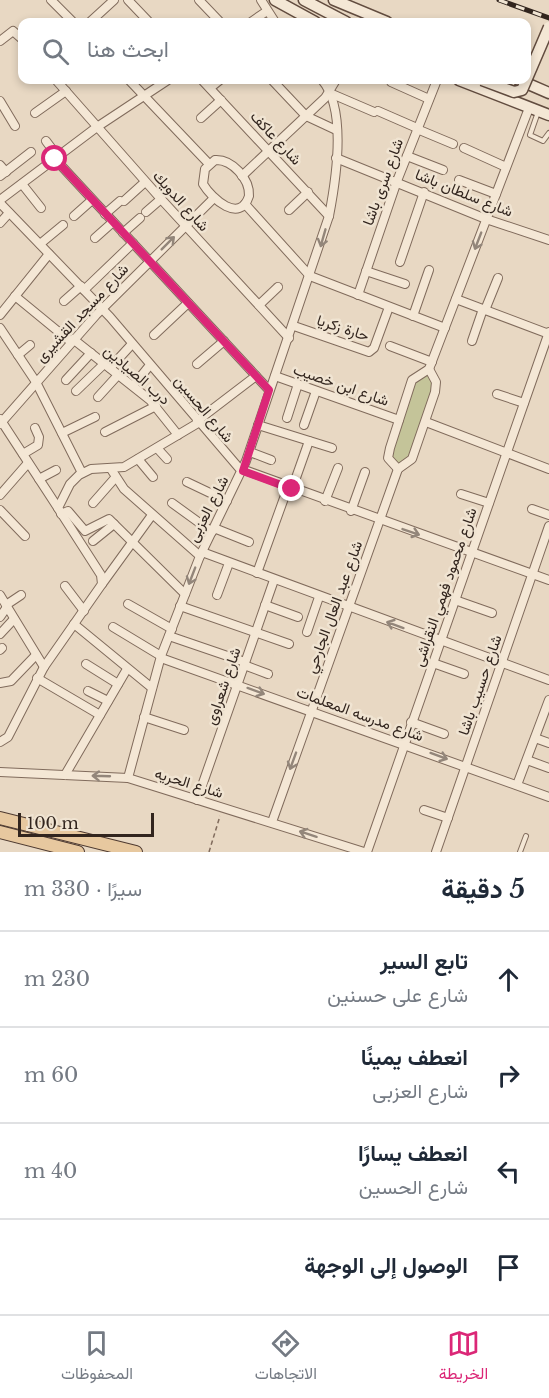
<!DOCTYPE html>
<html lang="ar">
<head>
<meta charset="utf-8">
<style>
	body { margin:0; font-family:"Libre Baskerville",Vazirmatn,serif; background:#f2f2f3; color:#1f2937; direction:rtl }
	.scale { position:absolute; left:18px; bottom:15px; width:136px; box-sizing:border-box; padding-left:6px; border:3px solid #32251e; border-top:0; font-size:16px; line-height:21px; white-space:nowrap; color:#32251e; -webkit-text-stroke:4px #f0e4d2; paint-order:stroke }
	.stop { position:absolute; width:18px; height:18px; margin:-14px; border:4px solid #db2777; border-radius:50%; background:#fff }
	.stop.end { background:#db2777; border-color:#fff; box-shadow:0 2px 6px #0008 }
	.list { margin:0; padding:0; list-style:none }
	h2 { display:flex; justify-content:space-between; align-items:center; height:78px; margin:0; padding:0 24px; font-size:26px }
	h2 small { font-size:20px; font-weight:400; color:#747a83 }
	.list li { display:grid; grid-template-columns:39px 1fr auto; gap:18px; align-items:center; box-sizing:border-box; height:96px; padding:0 24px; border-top:2px solid #e0e1e3 }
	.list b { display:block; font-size:22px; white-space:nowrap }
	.list p { margin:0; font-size:20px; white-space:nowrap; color:#747a83 }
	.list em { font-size:20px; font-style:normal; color:#747a83 }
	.icon { flex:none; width:33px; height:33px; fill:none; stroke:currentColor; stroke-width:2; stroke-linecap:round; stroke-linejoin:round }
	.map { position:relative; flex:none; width:549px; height:852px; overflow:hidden; direction:ltr }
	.search { position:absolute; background:#fff; box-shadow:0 3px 9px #0003; left:18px; right:18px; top:18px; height:66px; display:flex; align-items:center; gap:15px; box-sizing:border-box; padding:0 21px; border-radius:12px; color:#747a83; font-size:22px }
	.sheet { height:462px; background:#fff }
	nav { display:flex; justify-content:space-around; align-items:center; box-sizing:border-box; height:84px; border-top:2px solid #e0e1e3; background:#fff; font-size:16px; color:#747a83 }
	nav a { display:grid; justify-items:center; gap:3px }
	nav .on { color:#db2777 }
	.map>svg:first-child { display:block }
</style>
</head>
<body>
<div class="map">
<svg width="549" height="852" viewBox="0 0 549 852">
	<rect width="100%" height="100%" fill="#e8d8c3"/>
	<path fill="#c4c499" d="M429,372L433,386L408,459L398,465L391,456L415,382Z"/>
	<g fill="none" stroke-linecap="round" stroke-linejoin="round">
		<defs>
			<g id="service">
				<path d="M538,112L530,135L543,141L549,133"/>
				<path d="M520,852L526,836"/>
			</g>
			<g id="minor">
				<path d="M51,0L73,22"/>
				<path d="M128,0L149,22"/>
				<path d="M199,0L220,22"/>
				<path d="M261,0L275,22"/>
				<path d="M90,22L114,0"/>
				<path d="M251,22L267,11"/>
				<path d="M0,41L13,31L22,39"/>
				<path d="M56,80L161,199L289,338"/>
				<path d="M129,80L209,164"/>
				<path d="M202,80L329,216"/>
				<path d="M272,80L306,116L336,130"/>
				<path d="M391,82L429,99"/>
				<path d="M210,88L220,80"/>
				<path d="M332,94L374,112"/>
				<path d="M0,101L15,126"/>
				<path d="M378,111L417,128"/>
				<path d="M35,113L66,91"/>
				<path d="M201,118L221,100"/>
				<path d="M417,129L453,144"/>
				<path d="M46,141L58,157"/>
				<path d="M464,148L506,167"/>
				<path d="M407,156L443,170"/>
				<path d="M336,158L486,219L549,240"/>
				<path d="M55,159L269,390"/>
				<path d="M215,160C232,159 250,179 249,196C240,224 212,199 203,184L205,169Z"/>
				<path d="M0,165L6,172"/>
				<path d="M0,176L31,152"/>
				<path d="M242,176L325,98L336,80"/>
				<path d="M459,180L496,194"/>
				<path d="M22,184L41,208"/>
				<path d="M0,200L97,127L168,80"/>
				<path d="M124,201L145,182"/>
				<path d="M0,203L110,317L239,468L549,580"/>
				<path d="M245,204L310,276L445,328"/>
				<path d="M289,210L308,192"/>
				<path d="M146,212L161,199"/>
				<path d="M105,214L120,201"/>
				<path d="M74,216L92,200"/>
				<path d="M0,223L9,213"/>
				<path d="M123,233L140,218"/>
				<path d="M95,238L113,222"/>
				<path d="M40,244L63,225"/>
				<path d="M400,262L424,192"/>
				<path d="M366,271L405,284"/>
				<path d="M84,290L133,243"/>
				<path d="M358,295L397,181L437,80"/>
				<path d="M15,296L71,342"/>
				<path d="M456,299L549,334"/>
				<path d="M64,301L81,286"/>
				<path d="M259,305L278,287"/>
				<path d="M485,310L498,278"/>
				<path d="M0,315L49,254"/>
				<path d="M413,316L429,270"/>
				<path d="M294,326L369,352L374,348L389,307"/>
				<path d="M0,328L36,382L82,473"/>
				<path d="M154,335L188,303"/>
				<path d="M73,339L150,400L178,435"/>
				<path d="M472,341L483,309"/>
				<path d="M390,346L432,362"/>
				<path d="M18,355L30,345"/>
				<path d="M197,364L224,341"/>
				<path d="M110,368L132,344"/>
				<path d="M429,369L529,108"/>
				<path d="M429,369L436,382L435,392L412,459L398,469L388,458L390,448L412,380Z"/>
				<path d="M275,376L399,420"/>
				<path d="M66,380L91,353"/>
				<path d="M133,386L150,365"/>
				<path d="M76,391L104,364"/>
				<path d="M497,394L524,403"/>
				<path d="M98,397L118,375"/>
				<path d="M287,418L298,384"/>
				<path d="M0,419L58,508"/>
				<path d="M197,421L256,376"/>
				<path d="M426,422L549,469"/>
				<path d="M0,424L96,315L214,198"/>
				<path d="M258,425L332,448"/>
				<path d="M304,425L316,391"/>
				<path d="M105,432L156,406"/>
				<path d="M62,433L95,417"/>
				<path d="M157,448L167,459"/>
				<path d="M250,452L271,460"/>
				<path d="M23,454L38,445L39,437L35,428"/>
				<path d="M138,459L153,477"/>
				<path d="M111,469L124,489L200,556"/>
				<path d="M39,479L56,470"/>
				<path d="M187,482L227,501"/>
				<path d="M292,489L309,441"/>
				<path d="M461,494L489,503"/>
				<path d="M0,495L28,463"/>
				<path d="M325,501L338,468"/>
				<path d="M93,503L115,478"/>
				<path d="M172,503L212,532"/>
				<path d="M532,509L549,515"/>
				<path d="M0,510L25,536"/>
				<path d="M351,511L365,472"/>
				<path d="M61,514L68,511L85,531L109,519L185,594"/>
				<path d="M214,528L249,542"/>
				<path d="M93,541L114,524"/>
				<path d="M202,552L549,680"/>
				<path d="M257,573L288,487"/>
				<path d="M102,584L152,515"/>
				<path d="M65,586L84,611"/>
				<path d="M0,595L44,667"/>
				<path d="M217,595L229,563"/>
				<path d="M455,600L492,613"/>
				<path d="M128,604L172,629"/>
				<path d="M6,605L21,595"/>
				<path d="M265,605L298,617"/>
				<path d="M180,606L289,644"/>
				<path d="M0,617L7,607"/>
				<path d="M74,624L152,688"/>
				<path d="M113,627L161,656"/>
				<path d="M307,632L319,597"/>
				<path d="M0,634L14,619"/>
				<path d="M169,636L245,662"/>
				<path d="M0,650L2,648"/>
				<path d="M161,658L549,797"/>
				<path d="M433,663L464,674"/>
				<path d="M86,664L118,684"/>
				<path d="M244,665L268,674"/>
				<path d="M37,678L100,715"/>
				<path d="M0,683L11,681L36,655"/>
				<path d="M88,691L108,701"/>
				<path d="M144,717L184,730"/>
				<path d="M411,722L444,734"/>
				<path d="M535,738L549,743"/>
				<path d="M0,742L8,737L44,667L102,584L101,575L58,508L70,484L79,475L91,469L124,467L198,423"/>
				<path d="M527,760L549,768"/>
				<path d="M0,772L128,778L364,852"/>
				<path d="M65,775L127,669"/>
				<path d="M128,778L161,656L200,556L246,461L329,216C336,180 347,109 322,80"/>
				<path d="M517,785L549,700"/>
				<path d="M197,800L274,580"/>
				<path d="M424,810L448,818"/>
				<path d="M272,822L398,469"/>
				<path d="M367,852L549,332"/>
				<path d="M436,852L549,526"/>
			</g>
			<g id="secondary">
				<path d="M275,0L315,22"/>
				<path d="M304,0L346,22"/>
				<path d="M334,0L387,22"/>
				<path d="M459,80L549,115"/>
				<path d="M519,80L549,93"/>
			</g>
			<g id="primary">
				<path d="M0,818L136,852"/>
				<path d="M0,832L78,852"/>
			</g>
		</defs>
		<use href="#service" stroke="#806b5c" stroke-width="6"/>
		<use href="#minor" stroke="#806b5c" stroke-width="10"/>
		<use href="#secondary" stroke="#624c3f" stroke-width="13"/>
		<use href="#primary" stroke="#4e3a30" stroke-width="14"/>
		<path stroke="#806b5c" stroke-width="1.5" stroke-dasharray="4.5 3" stroke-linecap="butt" d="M209,852L220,816"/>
		<use href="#service" stroke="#f4e7d5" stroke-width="4"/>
		<use href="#minor" stroke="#f4e7d5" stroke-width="8"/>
		<use href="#secondary" stroke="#f4e7d5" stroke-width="10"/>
		<use href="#primary" stroke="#e7c89f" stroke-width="12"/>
		<defs>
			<path id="rail" d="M499,0L549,18"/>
		</defs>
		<use href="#rail" stroke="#32251e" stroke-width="5"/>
		<use href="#rail" stroke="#f0e4d2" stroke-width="3" stroke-dasharray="9" stroke-linecap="butt"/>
		<defs>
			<path id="secondary-bridge" d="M482,80L514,92L522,90L549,27"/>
		</defs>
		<use href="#secondary-bridge" stroke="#624c3f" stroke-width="13" stroke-linecap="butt"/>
		<use href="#secondary-bridge" stroke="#f4e7d5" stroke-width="10"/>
	</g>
	<defs><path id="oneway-shaft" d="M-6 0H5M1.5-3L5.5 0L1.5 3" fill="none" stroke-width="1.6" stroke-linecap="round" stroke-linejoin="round" transform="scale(1.5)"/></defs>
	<g stroke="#93867a">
		<use href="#oneway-shaft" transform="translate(323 238) rotate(106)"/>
		<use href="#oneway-shaft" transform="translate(478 241) rotate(111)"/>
		<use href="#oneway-shaft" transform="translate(168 243) rotate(-45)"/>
		<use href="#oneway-shaft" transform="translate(411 532) rotate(19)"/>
		<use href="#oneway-shaft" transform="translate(192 576) rotate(111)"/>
		<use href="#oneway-shaft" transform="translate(395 625) rotate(-160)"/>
		<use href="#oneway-shaft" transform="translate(256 691) rotate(20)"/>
		<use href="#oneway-shaft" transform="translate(439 756) rotate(20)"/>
		<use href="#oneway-shaft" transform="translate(293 761) rotate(110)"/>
		<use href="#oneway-shaft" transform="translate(101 776) rotate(-178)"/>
		<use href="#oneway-shaft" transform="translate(308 834) rotate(-162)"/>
	</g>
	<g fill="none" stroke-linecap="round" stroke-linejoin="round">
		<path stroke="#db2777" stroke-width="8" d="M55,159L269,390L243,471L292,489"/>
	</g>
	<g text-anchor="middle" stroke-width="5" stroke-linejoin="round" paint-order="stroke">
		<g font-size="15" fill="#32251e" stroke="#f0e4d2">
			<text transform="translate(276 138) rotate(47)" y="5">شارع عاكف</text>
			<text transform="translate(383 182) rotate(-70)" y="5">شارع سرى باشا</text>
			<text transform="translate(464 193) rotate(22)" y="5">شارع سلطان باشا</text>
			<text transform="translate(181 201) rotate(48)" y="5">شارع الدويك</text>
			<text transform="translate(82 313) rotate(-47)" y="5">شارع مسجد القشيرى</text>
			<text transform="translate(343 328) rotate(18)" y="5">حارة زكريا</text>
			<text transform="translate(137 375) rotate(41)" y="5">درب الصيادين</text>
			<text transform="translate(341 385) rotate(19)" y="5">شارع ابن خصيب</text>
			<text transform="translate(204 409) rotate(50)" y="5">شارع الحسين</text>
			<text transform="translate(208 509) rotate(-63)" y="5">شارع العزبى</text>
			<text transform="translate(445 587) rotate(-71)" y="5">شارع محمود فهمي النقراشى</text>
			<text transform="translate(334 607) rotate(-70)" y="5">شارع عبد العال الجارحي</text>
			<text transform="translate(480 685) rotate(-71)" y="5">شارع حسيب باشا</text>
			<text transform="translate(223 686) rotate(-71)" y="5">شارع شعراوى</text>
			<text transform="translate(360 714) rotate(20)" y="5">شارع مدرسه المعلمات</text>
			<text transform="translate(189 783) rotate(17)" y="5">شارع الحريه</text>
		</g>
	</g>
</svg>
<div class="scale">100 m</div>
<div class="stop" style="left:55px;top:159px"></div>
<div class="stop end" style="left:292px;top:489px"></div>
<div class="search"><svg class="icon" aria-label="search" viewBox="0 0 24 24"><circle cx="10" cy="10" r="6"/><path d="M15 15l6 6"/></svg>ابحث هنا</div>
</div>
<section class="sheet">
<h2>5 دقيقة<small>سيرًا · 330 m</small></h2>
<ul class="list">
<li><svg class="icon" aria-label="ahead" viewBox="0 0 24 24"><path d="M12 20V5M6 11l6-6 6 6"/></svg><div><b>تابع السير</b><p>شارع على حسنين</p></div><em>230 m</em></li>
<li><svg class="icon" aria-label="right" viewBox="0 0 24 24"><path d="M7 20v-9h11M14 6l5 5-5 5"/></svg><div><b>انعطف يمينًا</b><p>شارع العزبى</p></div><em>60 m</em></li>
<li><svg class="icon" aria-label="left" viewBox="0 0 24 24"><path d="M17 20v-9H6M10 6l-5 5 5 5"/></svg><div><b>انعطف يسارًا</b><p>شارع الحسين</p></div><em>40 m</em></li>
<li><svg class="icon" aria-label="arrive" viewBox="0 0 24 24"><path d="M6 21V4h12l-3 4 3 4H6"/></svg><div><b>الوصول إلى الوجهة</b></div></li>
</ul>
</section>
<nav>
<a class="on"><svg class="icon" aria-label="map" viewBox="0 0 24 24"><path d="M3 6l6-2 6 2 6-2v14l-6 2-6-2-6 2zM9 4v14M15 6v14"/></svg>الخريطة</a>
<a><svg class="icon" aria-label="directions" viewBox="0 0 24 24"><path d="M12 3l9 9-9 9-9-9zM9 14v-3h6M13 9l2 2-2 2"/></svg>الاتجاهات</a>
<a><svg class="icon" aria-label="saved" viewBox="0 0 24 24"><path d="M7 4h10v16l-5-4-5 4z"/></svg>المحفوظات</a>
</nav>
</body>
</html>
